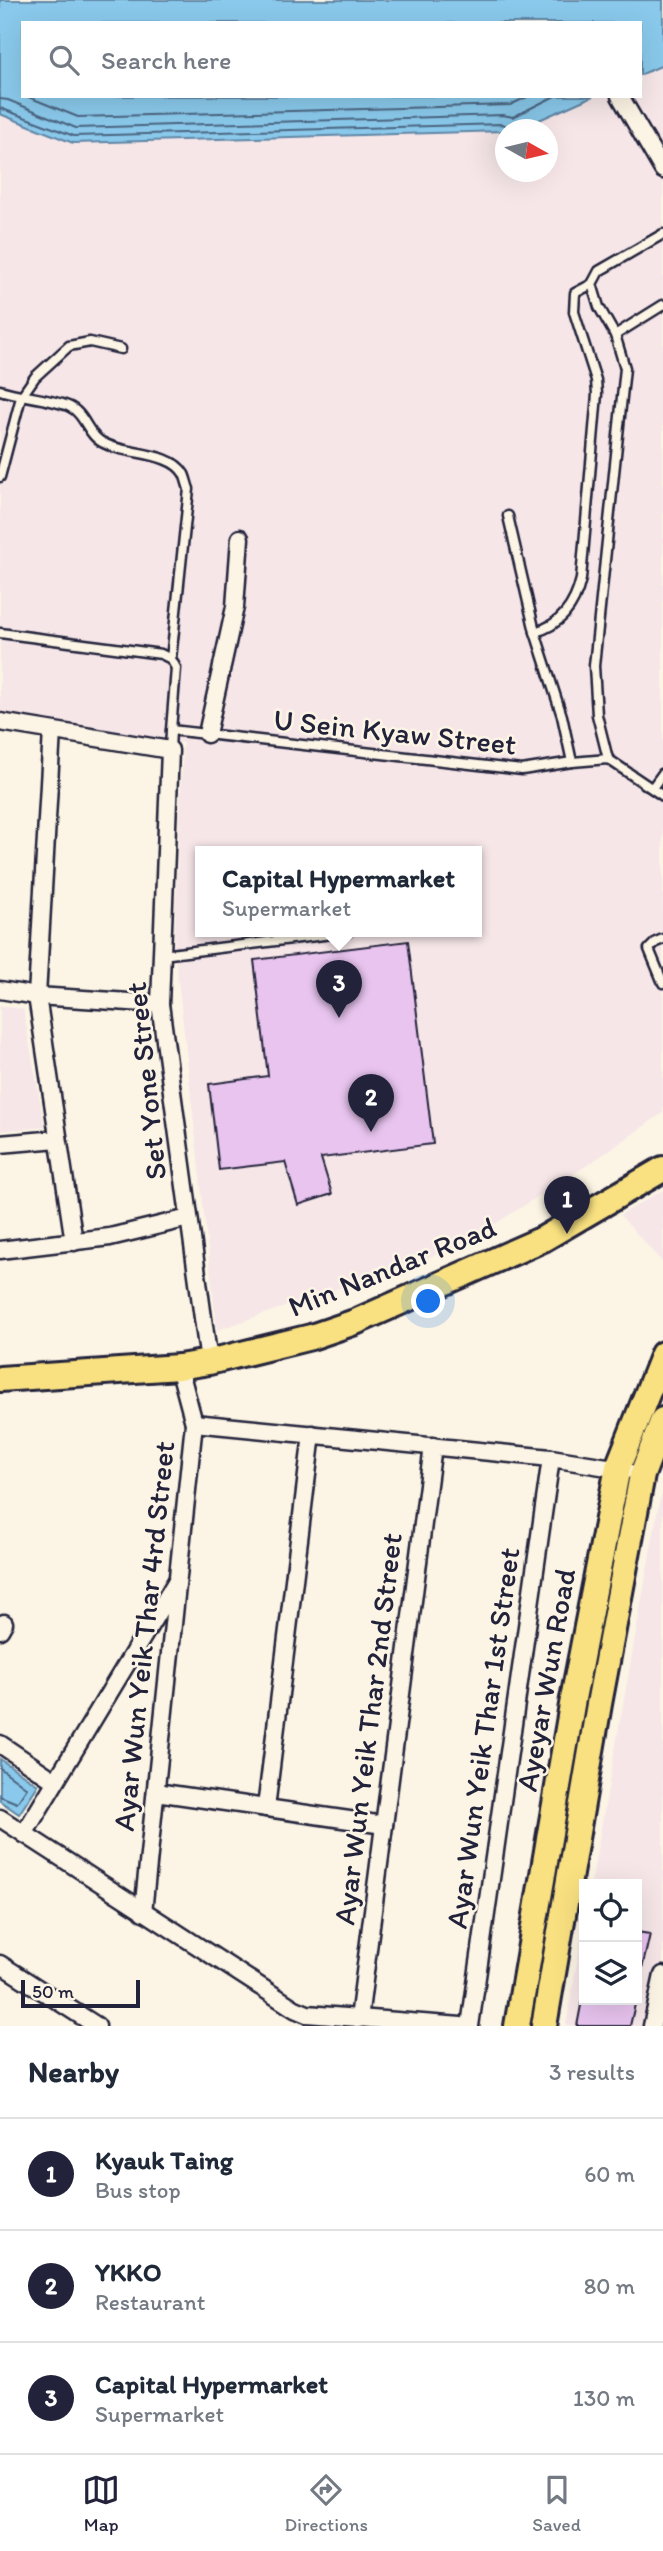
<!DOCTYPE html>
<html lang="en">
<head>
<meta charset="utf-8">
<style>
	body { margin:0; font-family:Itim,sans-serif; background:#f2f2f3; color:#1f2937 }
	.controls { position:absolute; right:21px; bottom:21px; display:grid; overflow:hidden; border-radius:0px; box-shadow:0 7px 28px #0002 }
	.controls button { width:63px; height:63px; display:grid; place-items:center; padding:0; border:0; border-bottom:2px solid #e0e1e3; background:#fff; color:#1f2937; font:35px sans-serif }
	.compass { position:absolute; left:495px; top:119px; width:63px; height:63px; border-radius:50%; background:#fff; box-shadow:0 7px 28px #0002; rotate:98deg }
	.scale { position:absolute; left:21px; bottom:18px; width:119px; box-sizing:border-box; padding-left:7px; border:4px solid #22223b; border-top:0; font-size:19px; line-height:24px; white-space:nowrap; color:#22223b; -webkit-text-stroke:5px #fcf5e5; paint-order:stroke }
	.you { position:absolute; left:429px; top:1302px; width:24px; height:24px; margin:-18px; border:5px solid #fff; border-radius:50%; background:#1a73e8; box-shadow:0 0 0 10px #1a73e833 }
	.badge { display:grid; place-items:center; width:46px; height:46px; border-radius:50%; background:#22223b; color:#fff; font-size:23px; font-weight:700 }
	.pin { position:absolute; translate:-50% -58px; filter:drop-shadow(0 2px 4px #0008) }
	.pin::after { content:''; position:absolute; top:37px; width:24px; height:21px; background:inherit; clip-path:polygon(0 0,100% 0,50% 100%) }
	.popup { position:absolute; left:195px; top:846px; width:287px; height:91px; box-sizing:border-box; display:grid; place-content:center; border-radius:0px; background:#fff; filter:drop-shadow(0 2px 5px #0005); font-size:23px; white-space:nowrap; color:#747a83 }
	.popup b { font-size:26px; color:#1f2937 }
	.popup::after { content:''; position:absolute; left:50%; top:100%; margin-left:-14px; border:14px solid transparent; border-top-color:#fff }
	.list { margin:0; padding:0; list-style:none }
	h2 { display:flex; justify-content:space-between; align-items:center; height:91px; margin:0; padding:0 28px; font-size:30px }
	h2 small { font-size:23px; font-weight:400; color:#747a83 }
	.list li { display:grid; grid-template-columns:46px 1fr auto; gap:21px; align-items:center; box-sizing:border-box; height:112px; padding:0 28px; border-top:2px solid #e0e1e3 }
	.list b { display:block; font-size:26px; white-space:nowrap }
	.list p { margin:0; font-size:23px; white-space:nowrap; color:#747a83 }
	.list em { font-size:23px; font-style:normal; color:#747a83 }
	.icon { flex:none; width:38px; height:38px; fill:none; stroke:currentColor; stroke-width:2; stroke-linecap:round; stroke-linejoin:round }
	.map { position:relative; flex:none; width:663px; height:2026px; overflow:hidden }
	.search { position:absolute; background:#fff; box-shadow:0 7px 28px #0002; left:21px; right:21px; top:21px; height:77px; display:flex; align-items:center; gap:18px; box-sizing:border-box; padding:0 24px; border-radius:0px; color:#747a83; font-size:26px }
	.sheet { height:427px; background:#fff }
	nav { display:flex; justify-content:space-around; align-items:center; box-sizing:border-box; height:98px; border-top:2px solid #e0e1e3; background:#fff; font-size:19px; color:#747a83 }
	nav a { display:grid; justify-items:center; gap:4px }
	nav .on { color:#22223b }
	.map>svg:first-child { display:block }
</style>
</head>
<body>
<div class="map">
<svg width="663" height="2026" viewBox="0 0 663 2026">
	<rect width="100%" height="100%" fill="#fcf5e5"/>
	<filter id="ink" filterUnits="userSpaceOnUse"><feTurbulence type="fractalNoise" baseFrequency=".0143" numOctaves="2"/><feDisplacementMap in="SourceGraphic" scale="14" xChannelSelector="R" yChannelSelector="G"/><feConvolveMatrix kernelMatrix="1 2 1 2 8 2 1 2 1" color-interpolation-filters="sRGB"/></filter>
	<g filter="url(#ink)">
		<g fill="#f6e6e8" fill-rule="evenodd">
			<path d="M663,65V1113L592,1162L459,1247L217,1330L174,943L183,743L0,712V114L73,143L505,131V172H548V130L519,129L593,96H640V75ZM201,852H477V932H201Z"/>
			<path d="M0,1006L23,1009L45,1127L0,1131Z"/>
			<path d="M663,1190V1263L620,1215Z"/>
			<path d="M663,1493V2026H566L584,1922V2000H637V1884H591L659,1503Z"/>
		</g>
		<g fill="#8ac9eb" stroke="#6086a5" stroke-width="2">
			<path d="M0,0H663V65L640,75V23H23V96H593L519,129L505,131L73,143L0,114Z"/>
			<path d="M0,1759L38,1785L19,1814L0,1801Z"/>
		</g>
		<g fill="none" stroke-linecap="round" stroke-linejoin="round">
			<g stroke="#4c6581" stroke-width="2">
				<path d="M26,96L78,117L510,105L529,96"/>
				<path d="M0,99L8,100L76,128L503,115L513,117L555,96"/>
				<path d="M0,108L74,136L503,124L512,130"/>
				<path d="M0,1768L27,1788L17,1803L0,1796"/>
			</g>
		</g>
		<g fill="#e8c4ef" stroke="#22223b" stroke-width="2">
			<path d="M408,941L433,1144L321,1158L332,1194L298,1205L285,1162L219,1170L209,1084L268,1076L254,960Z"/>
			<path d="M637,1932L650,1934L642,1969L637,1968Z"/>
			<path d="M582,2000H636L630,2026H577Z"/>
		</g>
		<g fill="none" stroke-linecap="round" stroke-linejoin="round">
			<defs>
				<g id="lane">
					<path d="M615,335L663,305"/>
					<path d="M0,390C22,397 48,398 68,406C85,413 86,432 100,441C123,456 170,450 184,474C186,478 187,484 189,489L171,659"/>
					<path d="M0,477L21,397L35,377L69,346L90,342L121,349"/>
					<path d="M508,516L535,632L562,716L572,762"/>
					<path d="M535,632C561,625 575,605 581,579L597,394L596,380L574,312L575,293L592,284"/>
					<path d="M0,633L161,654L171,659L176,668L171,730"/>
					<path d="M170,750L171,730L522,770L572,762L608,759L663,796"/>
					<path d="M608,759L597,715L594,666L625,368L615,335L599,307L592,284L599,271L663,234"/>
					<path d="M652,788L663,773"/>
					<path d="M663,939L656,942L649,949L663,983"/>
					<path d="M162,955L348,932"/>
				</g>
				<g id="street">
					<path d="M620,96L663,170"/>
					<path d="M0,722L170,750L160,1004L209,1362"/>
					<path d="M52,731L37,996L74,1242"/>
					<path d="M207,734L235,607L240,538"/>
					<path d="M0,990L37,996L160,1004"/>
					<path d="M0,1144L58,1139"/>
					<path d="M0,1250L110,1237L189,1218"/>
					<path d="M194,1423L551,1458L626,1470"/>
					<path d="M0,1630L4,1623"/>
					<path d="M0,1744L55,1781"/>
					<path d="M156,1792L384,1825"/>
					<path d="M266,1808L312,1434"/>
					<path d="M0,1818L295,2009L307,2014L461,2026"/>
					<path d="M24,1834L176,1582"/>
					<path d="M143,1912L194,1423L179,1367"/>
					<path d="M0,1964L97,2026"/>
					<path d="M359,2019L433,1446"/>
					<path d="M470,2026L551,1458"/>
					<path d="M652,2026L663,1975"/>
				</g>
				<g id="primary">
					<path d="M0,1379L179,1367L209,1362L311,1337L355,1322L543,1239L663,1169"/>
					<path d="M517,2026L573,1699L618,1467L663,1354"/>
					<path d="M544,2026L599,1704L642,1475L663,1420"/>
				</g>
			</defs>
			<use href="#lane" stroke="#22223b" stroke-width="13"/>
			<use href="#street" stroke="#22223b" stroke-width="21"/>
			<use href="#primary" stroke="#22223b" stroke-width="30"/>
			<use href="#lane" stroke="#fcf5e5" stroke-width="8"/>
			<use href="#street" stroke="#fcf5e5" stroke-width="16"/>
			<use href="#primary" stroke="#f9e181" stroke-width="24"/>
		</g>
	</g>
	<g text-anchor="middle" stroke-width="5" stroke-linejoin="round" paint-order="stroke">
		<g font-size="30" fill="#22223b" stroke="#fcf5e5">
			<text transform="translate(395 732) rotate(6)" y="10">U Sein Kyaw Street</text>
			<text transform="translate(146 1081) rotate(-96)" y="10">Set Yone Street</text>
			<text transform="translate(392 1267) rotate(-22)" y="10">Min Nandar Road</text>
			<text transform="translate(144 1636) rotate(-84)" y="10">Ayar Wun Yeik Thar 4rd Street</text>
			<text transform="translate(546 1680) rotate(-80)" y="10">Ayeyar Wun Road</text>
			<text transform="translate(368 1729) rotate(-83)" y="10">Ayar Wun Yeik Thar 2nd Street</text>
			<text transform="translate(483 1738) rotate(-82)" y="10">Ayar Wun Yeik Thar 1st Street</text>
		</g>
	</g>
</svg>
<div class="controls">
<button><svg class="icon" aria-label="locate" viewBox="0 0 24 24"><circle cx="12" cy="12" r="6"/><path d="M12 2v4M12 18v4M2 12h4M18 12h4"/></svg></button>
<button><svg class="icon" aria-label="layers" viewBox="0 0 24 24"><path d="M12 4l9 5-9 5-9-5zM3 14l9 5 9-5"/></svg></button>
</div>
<svg class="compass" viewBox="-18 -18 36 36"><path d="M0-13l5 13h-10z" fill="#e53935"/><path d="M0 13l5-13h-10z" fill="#747a83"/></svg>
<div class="scale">50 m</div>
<div class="you"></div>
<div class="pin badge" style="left:567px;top:1234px">1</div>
<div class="pin badge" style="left:371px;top:1132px">2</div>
<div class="pin badge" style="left:339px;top:1018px">3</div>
<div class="popup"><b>Capital Hypermarket</b>Supermarket</div>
<div class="search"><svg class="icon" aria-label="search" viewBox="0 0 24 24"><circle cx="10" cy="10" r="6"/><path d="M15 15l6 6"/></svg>Search here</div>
</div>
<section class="sheet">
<h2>Nearby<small>3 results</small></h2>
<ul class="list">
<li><span class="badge">1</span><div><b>Kyauk Taing</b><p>Bus stop</p></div><em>60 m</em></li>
<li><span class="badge">2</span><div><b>YKKO</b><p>Restaurant</p></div><em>80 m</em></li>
<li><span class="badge">3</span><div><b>Capital Hypermarket</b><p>Supermarket</p></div><em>130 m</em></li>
</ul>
</section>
<nav>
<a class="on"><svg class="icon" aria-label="map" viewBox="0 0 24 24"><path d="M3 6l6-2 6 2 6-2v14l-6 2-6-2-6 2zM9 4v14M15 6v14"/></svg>Map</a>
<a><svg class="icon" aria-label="directions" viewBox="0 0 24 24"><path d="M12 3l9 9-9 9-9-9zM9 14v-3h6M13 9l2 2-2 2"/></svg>Directions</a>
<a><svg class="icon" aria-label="saved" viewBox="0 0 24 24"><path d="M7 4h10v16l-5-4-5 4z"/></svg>Saved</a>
</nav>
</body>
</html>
